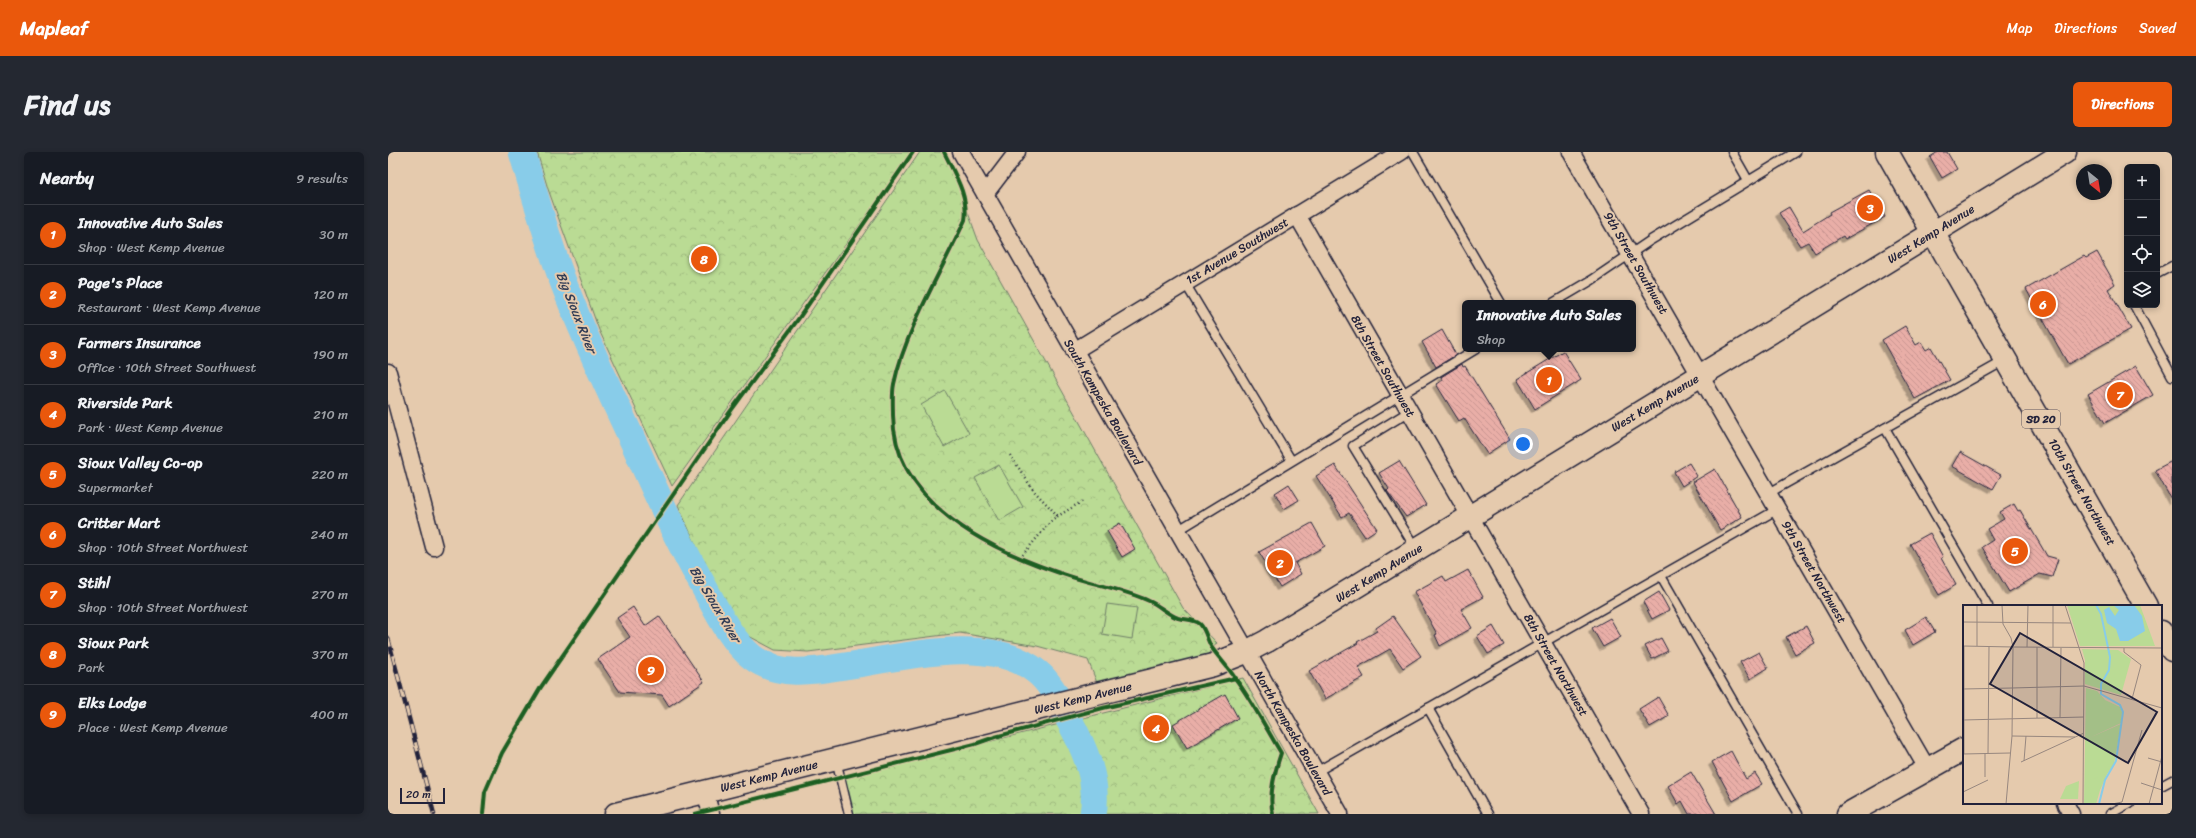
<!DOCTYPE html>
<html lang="en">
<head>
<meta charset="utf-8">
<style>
	body { margin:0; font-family:Sriracha,sans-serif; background:#242831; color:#f1f3f6 }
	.controls { position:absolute; right:12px; top:12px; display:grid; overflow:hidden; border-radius:6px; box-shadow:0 2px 6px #0003 }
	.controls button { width:36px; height:36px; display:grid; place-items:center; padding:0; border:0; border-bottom:1px solid #363941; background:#171b24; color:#f1f3f6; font:20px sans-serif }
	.compass { position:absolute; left:1688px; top:12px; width:36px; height:36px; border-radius:50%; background:#171b24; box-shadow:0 2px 6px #0003; rotate:150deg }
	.scale { position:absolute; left:12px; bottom:10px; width:45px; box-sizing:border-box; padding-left:4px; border:2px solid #22223b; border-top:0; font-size:11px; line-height:14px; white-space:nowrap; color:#22223b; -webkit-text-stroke:3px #e5caad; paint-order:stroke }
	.you { position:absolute; left:1135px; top:292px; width:14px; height:14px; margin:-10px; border:3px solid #fff; border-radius:50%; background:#1a73e8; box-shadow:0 0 0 6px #1a73e833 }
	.badge { display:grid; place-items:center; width:26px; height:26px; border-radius:50%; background:#ea580c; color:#fff; font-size:13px; font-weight:700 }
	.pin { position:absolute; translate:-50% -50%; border:2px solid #fff; box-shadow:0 1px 4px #0006 }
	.popup { position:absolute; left:1074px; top:148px; width:174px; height:52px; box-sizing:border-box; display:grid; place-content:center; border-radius:6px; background:#171b24; filter:drop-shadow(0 1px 3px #0005); font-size:13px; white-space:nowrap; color:#9ea1a6 }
	.popup b { font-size:15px; color:#f1f3f6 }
	.popup::after { content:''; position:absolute; left:50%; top:100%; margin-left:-8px; border:8px solid transparent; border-top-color:#171b24 }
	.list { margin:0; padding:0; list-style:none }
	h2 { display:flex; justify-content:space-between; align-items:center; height:52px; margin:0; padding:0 16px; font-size:17px }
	h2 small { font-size:13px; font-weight:400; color:#9ea1a6 }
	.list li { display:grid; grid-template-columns:26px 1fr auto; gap:12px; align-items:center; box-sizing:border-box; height:60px; padding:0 16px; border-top:1px solid #363941 }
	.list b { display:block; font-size:15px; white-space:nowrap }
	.list p { margin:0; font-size:13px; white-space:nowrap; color:#9ea1a6 }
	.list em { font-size:13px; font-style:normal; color:#9ea1a6 }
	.icon { flex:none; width:22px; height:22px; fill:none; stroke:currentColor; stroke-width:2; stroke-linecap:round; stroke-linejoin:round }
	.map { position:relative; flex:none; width:1784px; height:662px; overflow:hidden; border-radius:6px }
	header { display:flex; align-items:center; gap:24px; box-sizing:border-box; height:56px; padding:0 20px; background:#ea580c; color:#fff }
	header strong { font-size:19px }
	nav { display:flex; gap:22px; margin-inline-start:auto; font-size:14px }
	.intro { display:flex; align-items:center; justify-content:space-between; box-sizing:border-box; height:96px; padding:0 24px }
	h1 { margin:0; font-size:28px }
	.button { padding:10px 18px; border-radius:6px; background:#ea580c; color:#fff; font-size:14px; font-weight:700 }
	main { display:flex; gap:24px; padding:0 24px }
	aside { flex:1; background:#171b24; border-radius:6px; box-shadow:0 2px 6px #0003 }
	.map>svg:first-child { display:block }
</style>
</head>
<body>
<header>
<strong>Mapleaf</strong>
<nav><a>Map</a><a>Directions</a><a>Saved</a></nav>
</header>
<div class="intro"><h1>Find us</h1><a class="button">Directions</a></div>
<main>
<aside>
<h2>Nearby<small>9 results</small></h2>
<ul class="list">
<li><span class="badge">1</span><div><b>Innovative Auto Sales</b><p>Shop · West Kemp Avenue</p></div><em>30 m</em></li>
<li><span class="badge">2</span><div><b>Page's Place</b><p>Restaurant · West Kemp Avenue</p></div><em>120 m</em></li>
<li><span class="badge">3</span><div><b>Farmers Insurance</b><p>Office · 10th Street Southwest</p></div><em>190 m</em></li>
<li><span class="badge">4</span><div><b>Riverside Park</b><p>Park · West Kemp Avenue</p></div><em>210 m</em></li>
<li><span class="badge">5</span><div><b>Sioux Valley Co-op</b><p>Supermarket</p></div><em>220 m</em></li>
<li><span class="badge">6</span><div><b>Critter Mart</b><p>Shop · 10th Street Northwest</p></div><em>240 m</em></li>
<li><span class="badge">7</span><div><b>Stihl</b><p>Shop · 10th Street Northwest</p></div><em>270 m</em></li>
<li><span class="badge">8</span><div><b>Sioux Park</b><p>Park</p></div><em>370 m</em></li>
<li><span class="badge">9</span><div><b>Elks Lodge</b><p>Place · West Kemp Avenue</p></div><em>400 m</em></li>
</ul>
</aside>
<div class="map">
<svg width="1784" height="662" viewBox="0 0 1784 662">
	<defs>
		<pattern id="forest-crowns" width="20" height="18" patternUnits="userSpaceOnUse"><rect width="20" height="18" fill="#badb94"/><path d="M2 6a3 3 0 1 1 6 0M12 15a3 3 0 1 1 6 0" fill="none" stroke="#a0bc80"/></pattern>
		<pattern id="building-back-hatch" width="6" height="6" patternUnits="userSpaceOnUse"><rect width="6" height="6" fill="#e9aea7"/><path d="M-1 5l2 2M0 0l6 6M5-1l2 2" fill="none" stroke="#c89591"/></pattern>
		<filter id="shadow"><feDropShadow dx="-3.5" dy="3.5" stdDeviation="0" flood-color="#0004"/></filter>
	</defs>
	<rect width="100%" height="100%" fill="#e5caad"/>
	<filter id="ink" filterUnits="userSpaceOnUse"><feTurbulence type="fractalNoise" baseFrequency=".025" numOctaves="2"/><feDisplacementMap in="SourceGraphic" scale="8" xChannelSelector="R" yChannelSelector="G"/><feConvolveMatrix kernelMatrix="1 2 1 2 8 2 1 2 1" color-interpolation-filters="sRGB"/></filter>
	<g filter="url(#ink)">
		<g fill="url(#forest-crowns)" stroke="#6e7e68">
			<path d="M149,0H524L284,334L211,178L160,37Z"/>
			<path d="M532,0H558L590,88L795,456L829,491L818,505L709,531L700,508L649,494L572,481L420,500L387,498L357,482L341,467L290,353Z"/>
			<path d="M855,526L931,662H461L452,627Z"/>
		</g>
		<g fill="#badb94" stroke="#6e7e68">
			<path d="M557,239L581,281L556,295L533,253Z"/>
			<path d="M611,313L635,355L611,369L587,326Z"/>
			<path d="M719,452L749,456L744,487L714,482Z"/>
		</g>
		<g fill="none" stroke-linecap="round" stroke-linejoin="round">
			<path stroke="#88cce9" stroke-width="27" d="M134,0C148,47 161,95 179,140C200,194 225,246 249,298C268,341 288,385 311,426C326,452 340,486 364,505C391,526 427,519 457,514C512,506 603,481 649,520C664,532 671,550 680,566C696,595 711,628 705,662"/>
		</g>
		<g fill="url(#building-back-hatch)" stroke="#22223b" filter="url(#shadow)">
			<path d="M1550,0H1559L1569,17L1554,26L1542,5Z"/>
			<path d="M1481,38L1497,65L1457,87L1455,84L1427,101L1420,90L1412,94L1391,61L1401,55L1415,79L1442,62L1441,60Z"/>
			<path d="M1709,100L1727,132L1720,137L1743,177L1680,212L1638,137L1696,104L1698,106Z"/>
			<path d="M1517,174L1528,193L1533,190L1538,198L1543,195L1562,228L1527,247L1494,188Z"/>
			<path d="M1054,178L1068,203L1048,215L1034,190Z"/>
			<path d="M1175,199L1193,228L1147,257L1129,227Z"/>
			<path d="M1074,212L1075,215L1077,214L1122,287L1099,302L1076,266L1071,269L1048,232L1055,228L1053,225Z"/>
			<path d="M1748,214L1765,243L1717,271L1700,242Z"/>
			<path d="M1572,300L1613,323L1605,337L1564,314Z"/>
			<path d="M1011,309L1038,353L1018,365L999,339L1001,337L991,321Z"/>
			<path d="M1784,309V349L1767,318Z"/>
			<path d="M1301,311L1309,324L1294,334L1286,320Z"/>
			<path d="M947,313L989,377L977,385L961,361L954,365L928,324Z"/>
			<path d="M1327,317L1354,365L1332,378L1305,330Z"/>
			<path d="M901,332L911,348L896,357L887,341Z"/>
			<path d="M1626,352L1630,359L1632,358L1659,404L1670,407L1664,425L1652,422L1621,440L1594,395L1605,388L1599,377L1616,367L1612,360Z"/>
			<path d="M732,371L747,397L734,405L719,379Z"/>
			<path d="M924,371L937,394L907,411L913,422L892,435L871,400Z"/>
			<path d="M1542,381L1555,405L1553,406L1568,433L1551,443L1522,392Z"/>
			<path d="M1080,418L1095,445L1073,457L1084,476L1052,494L1047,483L1049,482L1026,440L1055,424L1058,430Z"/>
			<path d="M1271,440L1281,458L1264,467L1255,450Z"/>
			<path d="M245,455L257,474L271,464L316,530L281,554L274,543L232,540L210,507L242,485L229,466Z"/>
			<path d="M1005,464L1033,504L1015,516L1002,497L970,515L976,525L937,547L921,519L970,491L969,490L989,479L988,476Z"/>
			<path d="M1538,465L1547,480L1525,493L1517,478Z"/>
			<path d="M1222,466L1233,485L1215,495L1204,476Z"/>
			<path d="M1105,474L1116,493L1100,502L1089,484Z"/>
			<path d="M1418,474L1427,491L1407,502L1398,485Z"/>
			<path d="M1273,486L1280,499L1264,507L1257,494Z"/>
			<path d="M1371,500L1380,516L1362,527L1352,510Z"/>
			<path d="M837,542L850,566L799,596L785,572Z"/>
			<path d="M1270,545L1281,564L1262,575L1251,557Z"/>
			<path d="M1343,599L1358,627L1367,621L1374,632L1345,649L1324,610Z"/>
			<path d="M1303,620L1328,662H1301L1294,649L1290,652L1280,634Z"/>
		</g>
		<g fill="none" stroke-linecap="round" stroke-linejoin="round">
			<defs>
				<g id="lane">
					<path d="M1025,0L1113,151"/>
					<path d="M1344,0L1360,28"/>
					<path d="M1769,122L1784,114"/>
					<path d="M797,131L903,308"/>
					<path d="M1165,151L1204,128L1263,88L1408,0"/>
					<path d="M1746,153L1784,224"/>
					<path d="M1022,259L965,294L1028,397"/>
					<path d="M1497,276L1600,454"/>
					<path d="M1381,341L1616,209"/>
					<path d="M789,379L1088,197"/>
					<path d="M1273,424L1410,662"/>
					<path d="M1040,556L1100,662"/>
					<path d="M448,608L461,662"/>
					<path d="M928,620L1390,357"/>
					<path d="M1773,634L1784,628"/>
					<path d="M1722,662L1742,651"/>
				</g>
				<g id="street">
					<path d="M573,0L952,662"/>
					<path d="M1183,0L1540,618"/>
					<path d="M597,42L629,0"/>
					<path d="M909,63L1253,662"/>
					<path d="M686,199L1013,0"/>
					<path d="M0,220L46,395"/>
					<path d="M317,639L323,662"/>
					<path d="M1677,651L1683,662"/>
				</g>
				<g id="secondary">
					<path d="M228,662L825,513L858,500L879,489L1677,0"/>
					<path d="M1460,662L1576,597"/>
				</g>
				<g id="primary">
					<path d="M1499,0L1758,454"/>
					<path d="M1773,480L1784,498"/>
				</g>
			</defs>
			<use href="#lane" stroke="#22223b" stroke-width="11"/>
			<use href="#street" stroke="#22223b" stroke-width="19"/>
			<use href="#secondary" stroke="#22223b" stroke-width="25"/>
			<use href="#primary" stroke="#22223b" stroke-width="25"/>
			<g stroke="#22223b" stroke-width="2.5" stroke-dasharray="1 3" stroke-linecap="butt">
				<path d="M622,303L646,339L670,364"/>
				<path d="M632,406L665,367L695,349"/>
			</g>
			<use href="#lane" stroke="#e5caad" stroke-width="8"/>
			<use href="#street" stroke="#e5caad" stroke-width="16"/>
			<use href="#secondary" stroke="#e5caad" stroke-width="22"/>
			<use href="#primary" stroke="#e5caad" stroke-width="22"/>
			<defs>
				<path id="rail" d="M0,486L46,662"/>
			</defs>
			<use href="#rail" stroke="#22223b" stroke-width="4.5"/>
			<use href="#rail" stroke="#e5caad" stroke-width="3" stroke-dasharray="9" stroke-linecap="butt"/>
			<defs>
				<g id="cycleway">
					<path d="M556,0C566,21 581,44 577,68C554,118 517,179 506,232C504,242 505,253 505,263C506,355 608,401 684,425C709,433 737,438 761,449C771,453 779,462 790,466C797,468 806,467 812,472C818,478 819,489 824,496C831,506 840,515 847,526C864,549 878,576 893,601C887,619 880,643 885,662"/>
					<path d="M95,662L97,640L114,601L153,535L342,260L411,166L525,0"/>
					<path d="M307,662L587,592L607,585L715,556L848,526"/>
				</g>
			</defs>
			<use href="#cycleway" stroke="#e5caad" stroke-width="6"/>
			<use href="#cycleway" stroke="#1b5e20" stroke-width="4"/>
		</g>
	</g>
	<g text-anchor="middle" stroke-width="4" stroke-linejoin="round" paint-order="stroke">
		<rect fill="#e5caad" stroke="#5c545d" stroke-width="1" x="1634" y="258" width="38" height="18" rx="3"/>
		<g font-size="11" font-weight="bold" fill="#22223b">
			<text x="1653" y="271">SD 20</text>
		</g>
		<g font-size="12" fill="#22223b" stroke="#e5caad">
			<text transform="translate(1543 82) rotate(-32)" y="4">West Kemp Avenue</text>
			<text transform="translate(849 99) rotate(-31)" y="4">1st Avenue Southwest</text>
			<text transform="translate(1248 111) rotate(60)" y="4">9th Street Southwest</text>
			<text transform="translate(995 214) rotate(60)" y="4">8th Street Southwest</text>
			<text transform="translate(715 250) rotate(60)" y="4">South Kampeska Boulevard</text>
			<text transform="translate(1267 251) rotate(-31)" y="4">West Kemp Avenue</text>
			<text transform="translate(1694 340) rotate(60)" y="4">10th Street Northwest</text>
			<text transform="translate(1426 420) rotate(60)" y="4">9th Street Northwest</text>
			<text transform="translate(991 421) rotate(-32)" y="4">West Kemp Avenue</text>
			<text transform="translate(1168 513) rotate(60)" y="4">8th Street Northwest</text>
			<text transform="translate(695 546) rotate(-14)" y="4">West Kemp Avenue</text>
			<text transform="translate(905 581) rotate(60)" y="4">North Kampeska Boulevard</text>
			<text transform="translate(381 624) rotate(-14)" y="4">West Kemp Avenue</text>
		</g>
		<g font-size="13" font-style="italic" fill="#313c55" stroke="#e5caad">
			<text transform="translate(189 160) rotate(68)" y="5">Big Sioux River</text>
			<text transform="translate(328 452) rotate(59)" y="5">Big Sioux River</text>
		</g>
	</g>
	<g transform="translate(1575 453)">
		<rect width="199" height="199" fill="#e5caad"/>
		<path d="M104,0H177L192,41H117ZM119,44L155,45L168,54L158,90L122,79V55ZM123,83L134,86L142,95L157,102L159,107L158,118L126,133L158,119L151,159L140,175L133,199H121Z" fill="#badb94"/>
		<path d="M144,169L138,183L129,192L125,180L131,174Z" fill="#badb94"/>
		<path d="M116,176L115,194H97L103,181Z" fill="#badb94"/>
		<path d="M150,0H171L179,11L182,26L165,36H157L153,24L144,18L141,5L146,2L152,11L156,5Z" fill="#88cce9"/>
		<path fill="none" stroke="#88cce9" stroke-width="2" d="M133,0L138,9L147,52L146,65L138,79V89L157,100L160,107L153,156L142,175L136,199"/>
		<path fill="none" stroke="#97877f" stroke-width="1" d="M39,0L40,19L48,33L50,42L49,131L43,199M102,0L121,58L120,199M0,17L108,18M0,41L50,42M14,41V0M50,42L199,43M64,42L65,0M74,42V113M90,42V0M161,43V47L178,60L169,94M49,83L121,81L199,103M0,84L49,83M97,113L98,43M0,115L121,112M49,131L112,132M22,148V172M25,148L26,42M0,149L47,148M1,149V41M185,153L199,157M61,156L63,131M58,157L121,128M178,178L199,185M0,187L25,175M149,199L159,197L179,125M186,199L199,151"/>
		<path fill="#22223b" fill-opacity="0.15" stroke="#22223b" stroke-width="2" d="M57,28L194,107L165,158L27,79Z"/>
		<rect width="199" height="199" fill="none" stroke="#22223b" stroke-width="2"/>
	</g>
</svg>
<div class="controls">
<button>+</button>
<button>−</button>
<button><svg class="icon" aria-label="locate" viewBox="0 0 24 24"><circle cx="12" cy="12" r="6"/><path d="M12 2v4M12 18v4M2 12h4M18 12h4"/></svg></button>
<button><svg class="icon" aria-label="layers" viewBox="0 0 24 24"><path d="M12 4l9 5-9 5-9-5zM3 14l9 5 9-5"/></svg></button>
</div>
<svg class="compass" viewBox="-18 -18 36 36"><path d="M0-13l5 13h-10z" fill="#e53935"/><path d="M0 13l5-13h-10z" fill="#9ea1a6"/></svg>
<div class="scale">20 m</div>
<div class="you"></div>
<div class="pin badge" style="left:1161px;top:228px">1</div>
<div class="popup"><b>Innovative Auto Sales</b>Shop</div>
<div class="pin badge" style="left:892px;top:411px">2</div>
<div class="pin badge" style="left:1482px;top:56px">3</div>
<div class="pin badge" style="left:768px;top:576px">4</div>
<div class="pin badge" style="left:1627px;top:399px">5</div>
<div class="pin badge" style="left:1655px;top:152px">6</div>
<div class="pin badge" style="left:1732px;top:243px">7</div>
<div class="pin badge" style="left:316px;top:107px">8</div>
<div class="pin badge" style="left:263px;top:518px">9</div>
</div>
</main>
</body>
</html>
